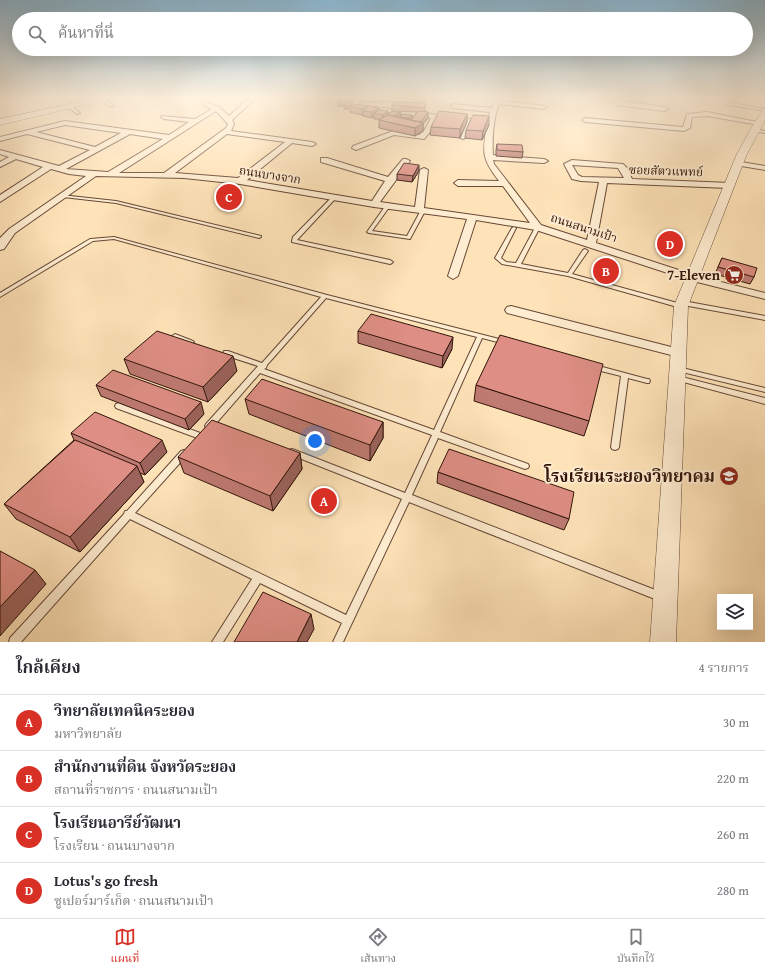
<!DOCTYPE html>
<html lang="th">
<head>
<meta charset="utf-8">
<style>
	body { margin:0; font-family:"Gentium Book Plus","Noto Serif Thai",serif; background:#f7f7f7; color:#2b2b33 }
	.controls { position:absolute; right:12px; bottom:12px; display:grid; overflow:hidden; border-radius:0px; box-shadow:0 4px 16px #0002 }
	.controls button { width:36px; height:36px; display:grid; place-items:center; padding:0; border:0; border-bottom:1px solid #e1e1e2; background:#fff; color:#2b2b33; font:20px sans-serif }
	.you { position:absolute; left:315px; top:441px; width:14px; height:14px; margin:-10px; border:3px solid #fff; border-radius:50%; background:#1a73e8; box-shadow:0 0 0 6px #1a73e833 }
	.badge { display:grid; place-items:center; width:26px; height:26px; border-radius:50%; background:#d93025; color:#fff; font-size:13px; font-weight:700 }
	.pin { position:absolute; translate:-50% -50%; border:2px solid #fff; box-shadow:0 1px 4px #0006 }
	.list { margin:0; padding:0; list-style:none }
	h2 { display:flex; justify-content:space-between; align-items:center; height:52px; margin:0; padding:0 16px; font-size:17px }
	h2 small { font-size:13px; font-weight:400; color:#7c7c81 }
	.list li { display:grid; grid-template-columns:26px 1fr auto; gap:12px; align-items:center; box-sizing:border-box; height:56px; padding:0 16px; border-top:1px solid #e1e1e2 }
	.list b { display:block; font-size:15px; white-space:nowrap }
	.list p { margin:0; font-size:13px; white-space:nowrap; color:#7c7c81 }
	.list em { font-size:13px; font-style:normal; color:#7c7c81 }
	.icon { flex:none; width:22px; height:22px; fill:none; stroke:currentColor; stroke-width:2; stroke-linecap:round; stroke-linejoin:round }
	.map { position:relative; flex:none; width:765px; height:642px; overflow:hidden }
	.search { position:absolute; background:#fff; box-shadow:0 4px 16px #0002; left:12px; right:12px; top:12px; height:44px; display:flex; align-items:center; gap:10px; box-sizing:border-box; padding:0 14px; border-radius:22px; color:#7c7c81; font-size:15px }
	.sheet { height:276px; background:#fff }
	nav { display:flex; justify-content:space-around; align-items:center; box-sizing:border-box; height:56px; border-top:1px solid #e1e1e2; background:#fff; font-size:11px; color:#7c7c81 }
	nav a { display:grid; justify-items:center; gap:2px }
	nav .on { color:#d93025 }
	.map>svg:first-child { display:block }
</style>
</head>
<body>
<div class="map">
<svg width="765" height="642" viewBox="0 0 765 642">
	<rect width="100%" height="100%" fill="#ffe3b8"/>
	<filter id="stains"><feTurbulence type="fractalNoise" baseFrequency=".005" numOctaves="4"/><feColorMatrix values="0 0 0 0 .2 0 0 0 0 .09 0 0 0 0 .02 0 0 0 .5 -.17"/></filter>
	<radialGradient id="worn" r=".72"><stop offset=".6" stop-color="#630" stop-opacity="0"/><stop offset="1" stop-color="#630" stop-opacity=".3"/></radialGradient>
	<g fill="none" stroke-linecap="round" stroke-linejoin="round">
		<defs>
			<g id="service">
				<path d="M101,99H103L114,106L111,107L101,101Z"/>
				<path d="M726,102L765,109V111L725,104V102Z"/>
				<path d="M69,106H71L80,113L77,114L69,108Z"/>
				<path d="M754,129L765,131V133L753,131L752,130Z"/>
				<path d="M61,195L116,201L261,236V237L259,238L116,203L63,197L61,196Z"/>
				<path d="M332,197L336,198L297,240L390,260L393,262L392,263L390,264L292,242V241L293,237Z"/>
				<path d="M386,205H388L390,206L372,231L407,236L421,210H425V211L410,239L369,233L367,232Z"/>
				<path d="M536,226H538L540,227L521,264L568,273L583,250L585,249L588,251L572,274L681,304L680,303L681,302L683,301L765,316V320L683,305L684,306L683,307L681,308L568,276L502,264L495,258L512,228L514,227L516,228L501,258L506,262L516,263Z"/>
				<path d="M114,237L327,295L507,341L508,342L505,344L482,338L440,432L528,464L529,466L528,468L525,469L438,438L412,495L663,593L665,596L663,599L660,601L409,502L343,642H333L342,623L260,583L223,642H212L252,579L130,519L21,642H9L10,638L124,514L125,511H127L181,451L184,450L187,451L188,453L187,455L135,513L346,615L402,499L289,454L288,452L289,450L292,449L295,450L405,493L432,435L260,373L212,428L209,429L206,428L205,426L206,424L258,366L224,355L223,353L224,351H228L262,363L321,297L114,239L93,241L0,297V293L90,239ZM326,298L477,337L434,430L264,369L266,368L267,365Z"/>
				<path d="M175,334L193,341L194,342L191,344L173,337L172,336Z"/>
				<path d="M593,365H595L647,379H649L650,381L649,383H647L628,378L619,447L618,449L615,450L612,449L611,447L621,376L593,369L592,367Z"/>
				<path d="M676,367H678L765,388V392L678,371H676L675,369Z"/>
				<path d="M676,376H678L765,398V404L676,380L675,378Z"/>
				<path d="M119,403L203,434L204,436L203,438L200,439L116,408L115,406L116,404Z"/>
			</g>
			<g id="minor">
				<path d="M249,98H256L232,120L234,124L231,131L312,142L316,144L312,146L292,143L247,180L372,201L385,181L321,162V158H327L388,177L403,159H406L410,161L380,202L415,207L420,170L424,168L428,170L424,208L530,223L503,186H458L454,183L458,180L499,181C482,159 482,153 487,125L472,123L467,137L463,139L459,137L466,122L437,119L429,133L424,139L394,135L356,150L352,148L353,146L393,131L419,135L424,131L431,118L354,108V98H360L359,105L488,121L490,112L453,108L450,106L453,104L492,108L493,102L497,98H503L501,101L546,106L547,107L544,109L499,104C493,120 492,138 493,155L544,159L548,161L544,163L493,160L494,164L541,225L587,240L599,182L581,181L572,179L564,164L572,160L623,164L627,168L632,179L731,183L732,185L728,188L607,183L596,243L697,276L765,293V299L689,280L536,230L476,220L458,276L453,279L448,276L467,219L374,207L240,184L184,178L96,176L15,233L4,249L0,250V238L9,229L86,176L69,174L51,169L0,202V195L43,167L16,159L0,167V162L9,157L0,154V150L59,166L90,150L27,134L0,141V137L65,121L169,135L189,122L164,119L161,117L162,116L195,119L212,109L204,105V103L206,102L219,107L229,116ZM216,111L228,124L226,128L164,173H119ZM65,125L121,133L95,147L36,132ZM130,134L163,139L108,172L66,169ZM227,134L285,142L238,178L175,173ZM572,165L618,168L624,178L582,177L578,175Z"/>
				<path d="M381,98H421L424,100L421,102L384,101Z"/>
				<path d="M609,98H616L619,101L665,107L668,109L665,111L617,105Z"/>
				<path d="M707,112L762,123L759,125L707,116L692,117L690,128L684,131L585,122L582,120L585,118L683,127L687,114Z"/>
				<path d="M735,161L765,166V170L735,165Z"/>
				<path d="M511,306L679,349L684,350L685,353L684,356L679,357L507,313L505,310L507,307Z"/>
			</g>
			<g id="tertiary">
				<path d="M98,98H114L0,125V119Z"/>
				<path d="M762,111H765V120L746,156L688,306L676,642H650L674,306L736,156L750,130Z"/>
			</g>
		</defs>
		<use href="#service" stroke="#654836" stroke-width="2"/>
		<use href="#minor" stroke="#654836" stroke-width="2"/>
		<use href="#tertiary" stroke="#654836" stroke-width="1"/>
		<use href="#service" fill="#ffedd1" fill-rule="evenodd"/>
		<use href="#minor" fill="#ffedd1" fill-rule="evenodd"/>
		<use href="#tertiary" fill="#ffedd1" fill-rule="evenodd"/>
	</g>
	<g fill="#bf7a72" stroke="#32150a">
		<path d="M351,98V106L367,108H379V110L388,114L401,113L400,116L412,119L417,112L392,111V105L425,103V112H428V118L423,124V131L415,136L379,128V119H374V116L372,118L363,116V114L362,115L350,112V109H344V106H338V101Z"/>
		<rect x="359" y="98" width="23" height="4"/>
		<path d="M467,114V122L460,138L430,135L431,127Z"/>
		<path d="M489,125L482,140L465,138L466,130Z"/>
		<path d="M497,144L523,152L522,158L496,156V150Z"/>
		<path d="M419,171L412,182L397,180V174Z"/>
		<path d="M722,258L754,277L750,284L715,274Z"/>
		<path d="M358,331L452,349L442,368L358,343Z"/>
		<path d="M124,359L237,371L208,402L130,374Z"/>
		<path d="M96,385L204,414L189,430L101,396Z"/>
		<path d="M476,385L589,421L584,436L474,401Z"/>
		<path d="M245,399L383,422V438L370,461L249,414Z"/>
		<path d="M71,433L167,452L145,475L140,473L144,482L80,552L16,519L4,504L74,440Z"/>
		<path d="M300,453L302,469L273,511L184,473L178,457Z"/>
		<path d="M438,472L569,519L564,530L437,483Z"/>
	</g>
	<g fill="#9b635c" stroke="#32150a">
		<path d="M351,98V107L350,105L338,106V101Z"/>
		<path d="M367,106V111H363V114L362,115V109Z"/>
		<path d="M379,108V113H374V116L372,118V112Z"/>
		<path d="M388,111V116L383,120V115Z"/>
		<path d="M428,112V118L423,124V131L415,136V128Z"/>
		<path d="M401,113L400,119L391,118Z"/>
		<path d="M467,114V122L460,138V129Z"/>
		<path d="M412,115V121L408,124L409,118Z"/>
		<path d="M489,116V125L482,140L483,131Z"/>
		<path d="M419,165V171L412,182L413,176Z"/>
		<path d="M453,337L452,349L442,368L443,356Z"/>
		<path d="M233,356L237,371L208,402L203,387Z"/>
		<path d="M201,402L204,414L189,430L185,419Z"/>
		<path d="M383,422V438L370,461V445Z"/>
		<path d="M162,440L167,452L145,475L140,463Z"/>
		<path d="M300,453L302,469L273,511L270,496Z"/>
		<path d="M137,466L144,482L80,552L70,537Z"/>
		<path d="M35,570L46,584L0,636V607Z"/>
		<path d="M311,614L314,629L307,642H297Z"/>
	</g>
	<g fill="#de8e84" stroke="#32150a">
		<path d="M338,98H351V100L338,101Z"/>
		<path d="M393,102L425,103V108L392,105Z"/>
		<path d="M346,103H351L350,106H344Z"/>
		<path d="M353,104L367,106L362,109L350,106Z"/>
		<path d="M369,106L379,108L372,112L363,111Z"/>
		<path d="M379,110L388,111L383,115L374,113Z"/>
		<path d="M392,111L401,113L394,116L388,115Z"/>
		<path d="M418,111L428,112L421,122L411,120Z"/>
		<path d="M439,111L467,114L460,129L431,127Z"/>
		<path d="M403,114L412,115L409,118L400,117Z"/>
		<path d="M388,115L423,123L415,128L379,120Z"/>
		<path d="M473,115L489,116L483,131L466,130Z"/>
		<path d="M497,144L522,145L523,152L497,150Z"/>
		<path d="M404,163L419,165L413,176L397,174Z"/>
		<path d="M722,258L757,268L754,277L718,267Z"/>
		<path d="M371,314L453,337L443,356L358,331Z"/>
		<path d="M157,331L233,356L203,387L124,359Z"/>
		<path d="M500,335L603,364L589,421L476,385Z"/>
		<path d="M113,370L201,402L185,419L96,385Z"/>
		<path d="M262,379L383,422L370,445L245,399Z"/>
		<path d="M95,412L162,440L140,463L71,433Z"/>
		<path d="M212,420L300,453L270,496L178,457Z"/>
		<path d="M75,440L137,466L70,537L4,504Z"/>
		<path d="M449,449L574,492L569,519L438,472Z"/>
		<path d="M0,551L35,570L0,607Z"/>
		<path d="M263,592L311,614L297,642H234Z"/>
	</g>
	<linearGradient id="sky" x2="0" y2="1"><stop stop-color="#8bb8d3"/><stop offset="0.52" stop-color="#fff2df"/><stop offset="1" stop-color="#fff2df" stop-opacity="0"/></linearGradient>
	<rect width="765" height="188" fill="url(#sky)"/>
	<defs>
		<symbol id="supermarket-disc" viewBox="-11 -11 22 22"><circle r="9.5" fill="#8f2418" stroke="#ffedd1"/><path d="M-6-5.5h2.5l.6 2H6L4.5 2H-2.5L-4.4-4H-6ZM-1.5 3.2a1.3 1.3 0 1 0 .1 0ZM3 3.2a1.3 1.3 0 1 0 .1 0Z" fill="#fff"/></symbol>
		<symbol id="school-disc" viewBox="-11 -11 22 22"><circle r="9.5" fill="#8f2418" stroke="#ffedd1"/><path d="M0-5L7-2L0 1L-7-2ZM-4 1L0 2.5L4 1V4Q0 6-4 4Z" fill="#fff"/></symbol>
	</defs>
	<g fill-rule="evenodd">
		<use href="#supermarket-disc" x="723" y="264" width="22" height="22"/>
		<use href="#school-disc" x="718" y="465" width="22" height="22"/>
	</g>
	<g text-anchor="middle" stroke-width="4" stroke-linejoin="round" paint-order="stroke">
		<g font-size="12" fill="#32150a" stroke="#ffedd1">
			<text transform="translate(666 171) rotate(2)" y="4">ซอยสัตวแพทย์</text>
			<text transform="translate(270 175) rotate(9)" y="4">ถนนบางจาก</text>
			<text transform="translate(584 228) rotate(18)" y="4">ถนนสนามเป้า</text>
		</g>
		<g font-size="14" font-weight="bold" fill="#32150a" stroke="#ffedd1" text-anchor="end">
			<text x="720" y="280">7-Eleven</text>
		</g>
		<g font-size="17" font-weight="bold" fill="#32150a" stroke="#ffedd1" text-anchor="end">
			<text x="715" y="482">โรงเรียนระยองวิทยาคม</text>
		</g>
	</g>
	<rect width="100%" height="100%" filter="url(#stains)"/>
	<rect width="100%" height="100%" fill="url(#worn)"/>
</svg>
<div class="controls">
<button><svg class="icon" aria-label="layers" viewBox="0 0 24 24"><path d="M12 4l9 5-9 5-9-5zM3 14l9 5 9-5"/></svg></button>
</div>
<div class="you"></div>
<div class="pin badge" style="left:324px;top:501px">A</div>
<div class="pin badge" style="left:606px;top:271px">B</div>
<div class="pin badge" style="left:229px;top:197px">C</div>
<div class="pin badge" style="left:670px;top:244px">D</div>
<div class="search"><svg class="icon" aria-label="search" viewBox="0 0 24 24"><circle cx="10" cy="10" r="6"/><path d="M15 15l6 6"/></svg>ค้นหาที่นี่</div>
</div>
<section class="sheet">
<h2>ใกล้เคียง<small>4 รายการ</small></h2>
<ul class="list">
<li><span class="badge">A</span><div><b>วิทยาลัยเทคนิคระยอง</b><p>มหาวิทยาลัย</p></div><em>30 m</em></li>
<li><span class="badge">B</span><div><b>สำนักงานที่ดิน จังหวัดระยอง</b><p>สถานที่ราชการ · ถนนสนามเป้า</p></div><em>220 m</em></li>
<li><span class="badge">C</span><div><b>โรงเรียนอารีย์วัฒนา</b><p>โรงเรียน · ถนนบางจาก</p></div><em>260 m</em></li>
<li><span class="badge">D</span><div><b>Lotus's go fresh</b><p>ซูเปอร์มาร์เก็ต · ถนนสนามเป้า</p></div><em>280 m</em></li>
</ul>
</section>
<nav>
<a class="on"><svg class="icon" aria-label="map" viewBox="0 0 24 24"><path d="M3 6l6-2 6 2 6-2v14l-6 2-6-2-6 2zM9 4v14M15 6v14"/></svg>แผนที่</a>
<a><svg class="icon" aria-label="directions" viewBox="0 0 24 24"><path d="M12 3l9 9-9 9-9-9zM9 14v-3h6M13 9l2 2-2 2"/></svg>เส้นทาง</a>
<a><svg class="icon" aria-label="saved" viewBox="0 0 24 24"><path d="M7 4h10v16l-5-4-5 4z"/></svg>บันทึกไว้</a>
</nav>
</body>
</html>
